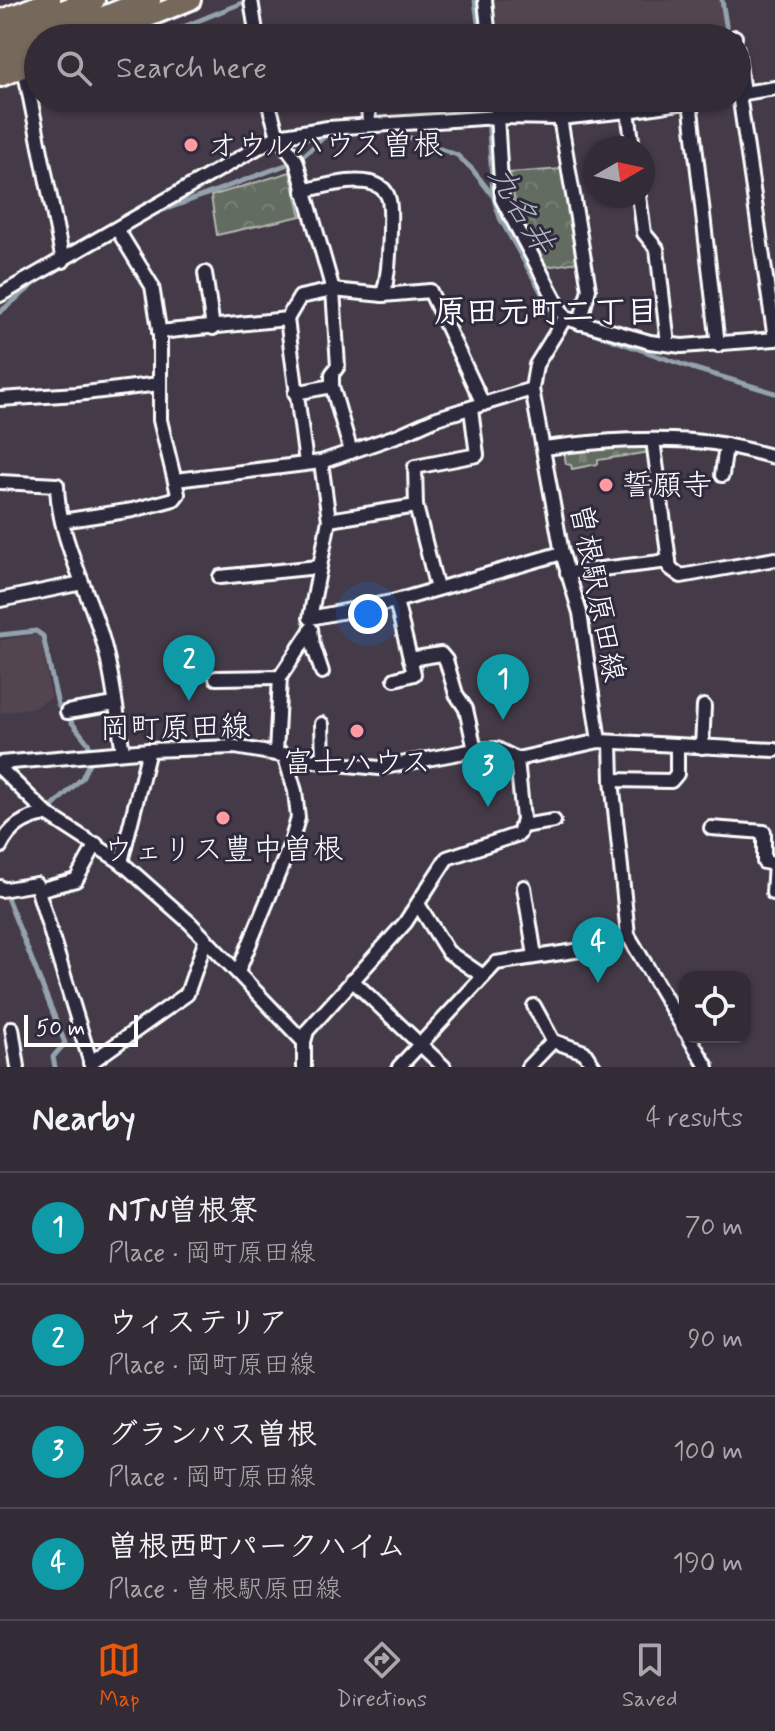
<!DOCTYPE html>
<html lang="en">
<head>
<meta charset="utf-8">
<style>
	body { margin:0; font-family:Mynerve,"Klee One",sans-serif; background:#3b343e; color:#f1f3f6 }
	.controls { position:absolute; right:24px; bottom:24px; display:grid; overflow:hidden; border-radius:16px; box-shadow:0 2px 6px #0004 }
	.controls button { width:72px; height:72px; display:grid; place-items:center; padding:0; border:0; border-bottom:2px solid #4e4851; background:#332c36; color:#f1f3f6; font:40px sans-serif }
	.compass { position:absolute; left:583px; top:136px; width:72px; height:72px; border-radius:50%; background:#332c36; box-shadow:0 2px 6px #0004; rotate:81deg }
	.scale { position:absolute; left:24px; bottom:20px; width:114px; box-sizing:border-box; padding-left:8px; border:4px solid #fff; border-top:0; font-size:22px; line-height:28px; white-space:nowrap; color:#fff; -webkit-text-stroke:6px #2f2a3d; paint-order:stroke }
	.you { position:absolute; left:368px; top:614px; width:28px; height:28px; margin:-20px; border:6px solid #fff; border-radius:50%; background:#1a73e8; box-shadow:0 0 0 12px #1a73e833 }
	.badge { display:grid; place-items:center; width:52px; height:52px; border-radius:50%; background:#ea580c; color:#fff; font-size:26px; font-weight:700 }
	.pin { position:absolute; translate:-50% -66px; filter:drop-shadow(0 2px 4px #0008) }
	.pin::after { content:''; position:absolute; top:42px; width:28px; height:24px; background:inherit; clip-path:polygon(0 0,100% 0,50% 100%) }
	.list { margin:0; padding:0; list-style:none }
	h2 { display:flex; justify-content:space-between; align-items:center; height:104px; margin:0; padding:0 32px; font-size:34px }
	h2 small { font-size:26px; font-weight:400; color:#a9a7ad }
	.list li { display:grid; grid-template-columns:52px 1fr auto; gap:24px; align-items:center; box-sizing:border-box; height:112px; padding:0 32px; border-top:2px solid #4e4851 }
	.list b { display:block; font-size:30px; white-space:nowrap }
	.list p { margin:0; font-size:26px; white-space:nowrap; color:#a9a7ad }
	.list em { font-size:26px; font-style:normal; color:#a9a7ad }
	.icon { flex:none; width:44px; height:44px; fill:none; stroke:currentColor; stroke-width:2; stroke-linecap:round; stroke-linejoin:round }
	.map { position:relative; flex:none; width:775px; height:1067px; overflow:hidden }
	.search { position:absolute; background:#332c36; box-shadow:0 2px 6px #0004; left:24px; right:24px; top:24px; height:88px; display:flex; align-items:center; gap:20px; box-sizing:border-box; padding:0 28px; border-radius:44px; color:#a9a7ad; font-size:30px }
	.sheet { height:552px; background:#332c36 }
	nav { display:flex; justify-content:space-around; align-items:center; box-sizing:border-box; height:112px; border-top:2px solid #4e4851; background:#332c36; font-size:22px; color:#a9a7ad }
	nav a { display:grid; justify-items:center; gap:4px }
	nav .on { color:#ea580c }
	.map>svg:first-child { display:block }
</style>
</head>
<body>
<div class="map">
<svg width="775" height="1067" viewBox="0 0 775 1067">
	<defs>
		<pattern id="cemetery-stones" width="16" height="16" patternUnits="userSpaceOnUse" patternTransform="scale(2)"><rect width="16" height="16" fill="#636c60"/><path d="M2 7V4a2 2 0 0 1 4 0v3zM10 15v-3a2 2 0 0 1 4 0v3z" fill="#7a8278"/></pattern>
		<pattern id="park-crowns" width="20" height="18" patternUnits="userSpaceOnUse" patternTransform="scale(2)"><rect width="20" height="18" fill="#636c60"/><path d="M2 6a3 3 0 1 1 6 0M12 15a3 3 0 1 1 6 0" fill="none" stroke="#7a8278"/></pattern>
	</defs>
	<rect width="100%" height="100%" fill="#443a48"/>
	<filter id="ink" filterUnits="userSpaceOnUse"><feTurbulence type="fractalNoise" baseFrequency=".0125" numOctaves="2"/><feDisplacementMap in="SourceGraphic" scale="16" xChannelSelector="R" yChannelSelector="G"/><feConvolveMatrix kernelMatrix="1 2 1 2 8 2 1 2 1" color-interpolation-filters="sRGB"/></filter>
	<g filter="url(#ink)">
		<g fill="#534550">
			<path d="M494,0H719L726,38H499Z"/>
			<path d="M40,634L51,698L35,707L0,713V640Z"/>
		</g>
		<path fill="url(#cemetery-stones)" stroke="#b1b6b0" stroke-width="2" d="M615,446H649L651,452L598,460V464L572,469L571,465L566,464L564,451Z"/>
		<g fill="url(#park-crowns)" stroke="#b1b6b0" stroke-width="2">
			<path d="M561,169L578,262L547,267L516,209L510,173Z"/>
			<path d="M290,172L301,216L217,235L211,196Z"/>
		</g>
		<g fill="none" stroke-linecap="round" stroke-linejoin="round">
			<g stroke="#93a2ac" stroke-width="5">
				<path d="M475,0L480,37"/>
				<path d="M722,0L728,37"/>
				<path d="M156,38L249,0"/>
				<path d="M487,98L493,195"/>
				<path d="M389,130L457,155L472,169L493,196L500,218L553,313"/>
				<path d="M300,159L325,136L358,132"/>
				<path d="M153,214L291,163"/>
				<path d="M0,312L39,280L98,246"/>
				<path d="M579,328L692,368L775,393"/>
				<path d="M0,635L36,631L43,636L58,705L88,743L90,749"/>
				<path d="M48,811L82,778L90,761"/>
				<path d="M6,895L65,1043L53,1057L55,1067"/>
			</g>
			<defs>
				<g id="minor">
					<path d="M251,0L257,38"/>
					<path d="M485,0L489,38"/>
					<path d="M735,37V38"/>
					<path d="M470,38L489,36"/>
					<path d="M737,49L743,93"/>
					<path d="M24,68L63,261"/>
					<path d="M737,94L775,88"/>
					<path d="M739,94L775,339"/>
					<path d="M267,98L278,136L296,160L333,290L338,366L332,374V386L351,452"/>
					<path d="M368,98L369,125"/>
					<path d="M496,98L502,199L565,318L536,365L532,389L562,553L580,613L599,741"/>
					<path d="M690,101L718,345"/>
					<path d="M628,111L633,148"/>
					<path d="M560,118L589,289L580,323"/>
					<path d="M303,191C324,186 382,168 389,200C391,210 390,222 390,232C389,254 389,274 383,295"/>
					<path d="M639,196L644,233L657,249L668,344"/>
					<path d="M205,273L213,328"/>
					<path d="M0,295L278,136L328,128L498,117L560,118L628,111L711,98"/>
					<path d="M565,318L650,342L682,346L775,339"/>
					<path d="M287,319L306,463"/>
					<path d="M159,332L287,319L300,297L333,290L383,295L430,291L483,404"/>
					<path d="M295,393L332,386"/>
					<path d="M0,399L77,394L159,384"/>
					<path d="M653,440L669,561"/>
					<path d="M544,448C599,441 658,436 714,443C734,446 755,452 775,457"/>
					<path d="M321,462L329,520L416,506L415,467L477,455L471,409"/>
					<path d="M722,475L726,445"/>
					<path d="M176,480L321,462L399,435L437,418L532,389"/>
					<path d="M0,482L57,485C58,533 83,580 98,625C112,665 116,710 123,752"/>
					<path d="M416,506L437,589"/>
					<path d="M329,520L310,618L396,601L562,553"/>
					<path d="M62,521L133,510L174,499L178,494L160,420V335L152,286L117,229"/>
					<path d="M567,573L669,561L670,568L681,576L775,559"/>
					<path d="M220,577L318,567"/>
					<path d="M0,600L82,583"/>
					<path d="M311,629L313,645L322,672"/>
					<path d="M410,659L441,654L446,660L456,694L466,709L475,750"/>
					<path d="M216,678L280,677L311,630"/>
					<path d="M395,679L414,674L396,601"/>
					<path d="M67,712L115,704"/>
					<path d="M322,724L323,762"/>
					<path d="M611,743L612,780L628,935L685,1031"/>
					<path d="M702,747L704,706"/>
					<path d="M276,753L280,677"/>
					<path d="M0,763L149,750L235,747L327,763L379,768L475,750L497,749L517,759L599,741L775,750"/>
					<path d="M0,768L47,814L121,862L190,923L304,1042"/>
					<path d="M612,780L671,781L677,774V746"/>
					<path d="M522,826L554,821"/>
					<path d="M711,828L764,832V862L774,864"/>
					<path d="M0,847C10,827 25,817 47,814"/>
					<path d="M121,862L149,750"/>
					<path d="M0,887L1,890L36,884L92,1067"/>
					<path d="M524,887L535,956"/>
					<path d="M38,890L76,880L96,844"/>
					<path d="M773,893L775,864"/>
					<path d="M418,904L448,952L483,976"/>
					<path d="M238,972L291,843L298,818L295,791L284,754"/>
					<path d="M352,980L444,1067"/>
					<path d="M534,1006L553,1041L584,1052L594,1067"/>
					<path d="M12,1028L18,1067"/>
					<path d="M689,1037L707,1067"/>
					<path d="M90,1063L187,994L206,939"/>
					<path d="M304,1067V1042L307,1031L405,923L447,858L519,834L523,819L517,759"/>
					<path d="M399,1067L496,963L594,948L628,935"/>
					<path d="M528,1067L553,1041"/>
				</g>
				<g id="primary">
					<path d="M0,20L51,0"/>
					<path d="M97,38L191,0"/>
					<path d="M0,77L38,62"/>
				</g>
				<g id="motorway">
					<path d="M0,37L93,0"/>
					<path d="M54,38L149,0"/>
					<path d="M0,60L38,45"/>
				</g>
			</defs>
			<use href="#minor" stroke="#fff" stroke-width="18"/>
			<use href="#primary" stroke="#fff" stroke-width="24"/>
			<use href="#motorway" stroke="#fff" stroke-width="28"/>
			<use href="#minor" stroke="#2f2a3d" stroke-width="12"/>
			<use href="#primary" stroke="#76695c" stroke-width="18"/>
			<use href="#motorway" stroke="#76695c" stroke-width="22"/>
		</g>
	</g>
	<g fill="#ff9aa2" stroke="#2f2a3d" stroke-width="3">
		<circle cx="191" cy="145" r="8"/>
		<circle cx="606" cy="485" r="8"/>
		<circle cx="357" cy="731" r="8"/>
		<circle cx="223" cy="818" r="8"/>
	</g>
	<g text-anchor="middle" stroke-width="6" stroke-linejoin="round" paint-order="stroke">
		<g font-size="30" fill="#fff" stroke="#2f2a3d" text-anchor="start">
			<text x="207" y="155">オウルハウス曽根</text>
			<text x="622" y="495">誓願寺</text>
			<text x="357" y="772" text-anchor="middle">富士ハウス</text>
			<text x="223" y="859" text-anchor="middle">ウェリス豊中曽根</text>
		</g>
		<g font-size="30" fill="#fff" stroke="#2f2a3d">
			<text transform="translate(598 593) rotate(79)" y="10">曽根駅原田線</text>
			<text transform="translate(175 727) rotate(-1)" y="10">岡町原田線</text>
		</g>
		<g font-size="32" font-style="italic" fill="#aeb9c0" stroke="#2f2a3d">
			<text transform="translate(522 209) rotate(59)" y="11">九名井</text>
		</g>
		<g font-size="32" font-weight="bold" fill="#fff" stroke="#2f2a3d">
			<text x="546" y="322">原田元町二丁目</text>
		</g>
	</g>
</svg>
<div class="controls">
<button><svg class="icon" aria-label="locate" viewBox="0 0 24 24"><circle cx="12" cy="12" r="6"/><path d="M12 2v4M12 18v4M2 12h4M18 12h4"/></svg></button>
</div>
<svg class="compass" viewBox="-18 -18 36 36"><path d="M0-13l5 13h-10z" fill="#e53935"/><path d="M0 13l5-13h-10z" fill="#a9a7ad"/></svg>
<div class="scale">50 m</div>
<div class="you"></div>
<div class="pin badge" style="left:503px;top:720px;background:#0f9aa8">1</div>
<div class="pin badge" style="left:189px;top:701px;background:#0f9aa8">2</div>
<div class="pin badge" style="left:488px;top:807px;background:#0f9aa8">3</div>
<div class="pin badge" style="left:598px;top:983px;background:#0f9aa8">4</div>
<div class="search"><svg class="icon" aria-label="search" viewBox="0 0 24 24"><circle cx="10" cy="10" r="6"/><path d="M15 15l6 6"/></svg>Search here</div>
</div>
<section class="sheet">
<h2>Nearby<small>4 results</small></h2>
<ul class="list">
<li><span class="badge" style="background:#0f9aa8">1</span><div><b>NTN曽根寮</b><p>Place · 岡町原田線</p></div><em>70 m</em></li>
<li><span class="badge" style="background:#0f9aa8">2</span><div><b>ウィステリア</b><p>Place · 岡町原田線</p></div><em>90 m</em></li>
<li><span class="badge" style="background:#0f9aa8">3</span><div><b>グランパス曽根</b><p>Place · 岡町原田線</p></div><em>100 m</em></li>
<li><span class="badge" style="background:#0f9aa8">4</span><div><b>曽根西町パークハイム</b><p>Place · 曽根駅原田線</p></div><em>190 m</em></li>
</ul>
</section>
<nav>
<a class="on"><svg class="icon" aria-label="map" viewBox="0 0 24 24"><path d="M3 6l6-2 6 2 6-2v14l-6 2-6-2-6 2zM9 4v14M15 6v14"/></svg>Map</a>
<a><svg class="icon" aria-label="directions" viewBox="0 0 24 24"><path d="M12 3l9 9-9 9-9-9zM9 14v-3h6M13 9l2 2-2 2"/></svg>Directions</a>
<a><svg class="icon" aria-label="saved" viewBox="0 0 24 24"><path d="M7 4h10v16l-5-4-5 4z"/></svg>Saved</a>
</nav>
</body>
</html>
